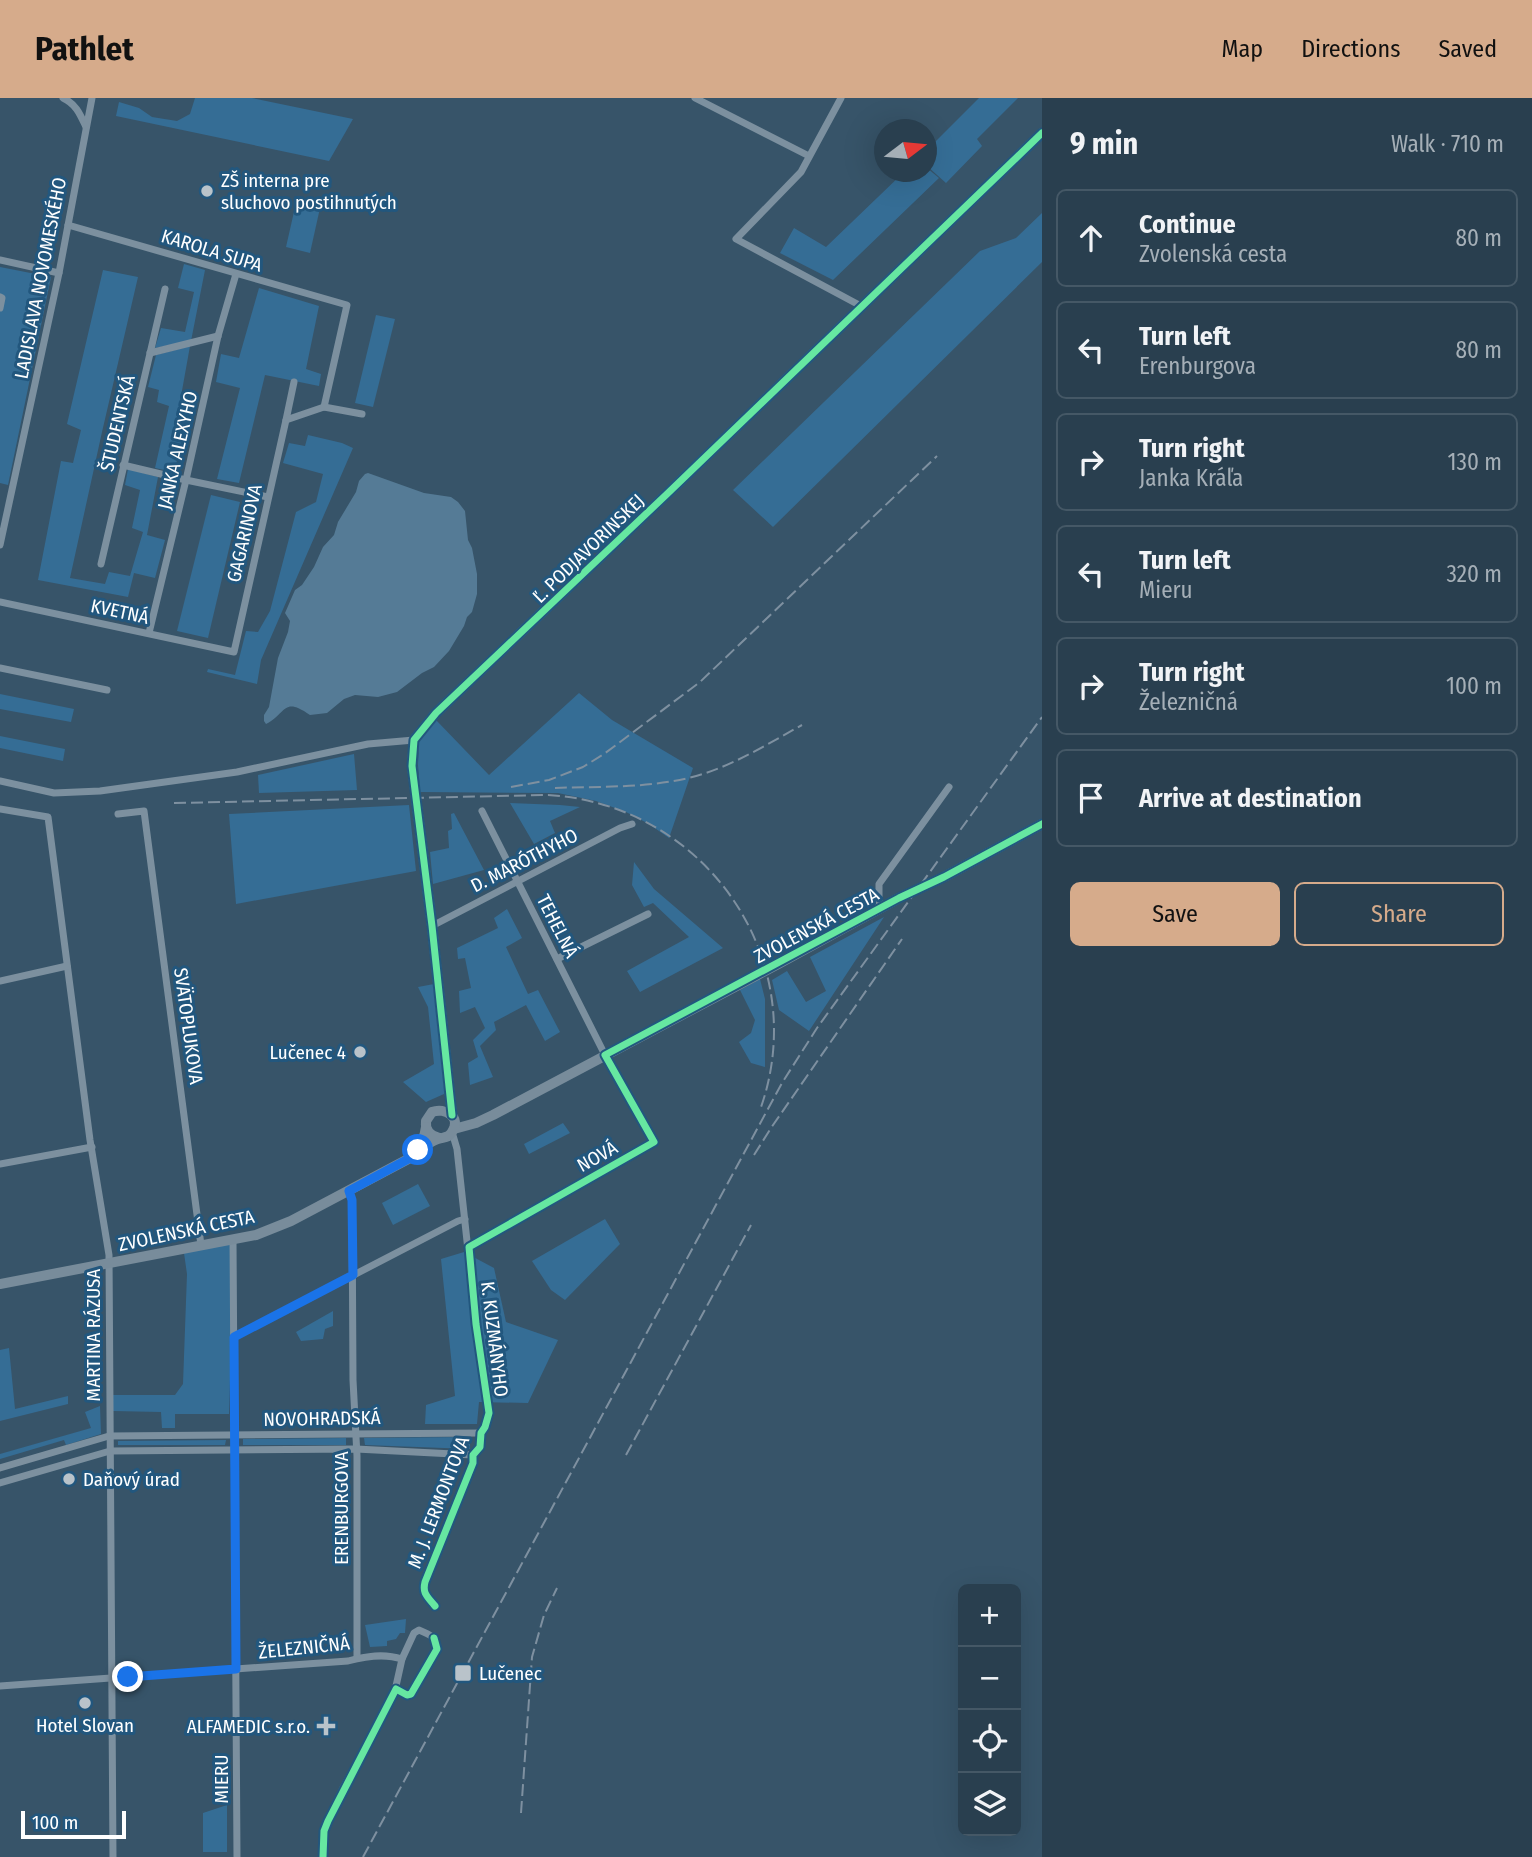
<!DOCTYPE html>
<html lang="en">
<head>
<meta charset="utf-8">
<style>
	body { margin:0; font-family:"Fira Sans Condensed",sans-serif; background:#354a59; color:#f1f3f6 }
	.controls { position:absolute; right:21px; bottom:21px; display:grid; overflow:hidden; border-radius:10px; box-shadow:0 7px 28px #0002 }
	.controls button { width:63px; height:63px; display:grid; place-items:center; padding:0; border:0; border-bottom:2px solid #455866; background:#293f4f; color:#f1f3f6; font:35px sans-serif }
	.compass { position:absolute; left:874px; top:21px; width:63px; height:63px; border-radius:50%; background:#293f4f; box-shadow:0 7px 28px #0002; rotate:74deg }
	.scale { position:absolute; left:21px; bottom:18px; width:105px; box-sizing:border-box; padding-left:7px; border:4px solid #fff; border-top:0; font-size:19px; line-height:24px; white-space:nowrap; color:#fff; -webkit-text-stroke:5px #22577e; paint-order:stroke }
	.stop { position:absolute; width:21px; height:21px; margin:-16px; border:5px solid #1a73e8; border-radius:50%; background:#fff }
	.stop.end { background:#1a73e8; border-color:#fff; box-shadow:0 2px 7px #0008 }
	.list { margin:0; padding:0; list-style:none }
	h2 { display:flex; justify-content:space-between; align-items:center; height:91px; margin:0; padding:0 28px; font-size:30px }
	h2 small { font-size:23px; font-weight:400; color:#a5afb7 }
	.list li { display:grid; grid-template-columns:46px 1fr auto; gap:21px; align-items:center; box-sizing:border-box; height:98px; margin:0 14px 14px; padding:0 14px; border:2px solid #455866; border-radius:10px }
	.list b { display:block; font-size:26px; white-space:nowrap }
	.list p { margin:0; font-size:23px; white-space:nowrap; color:#a5afb7 }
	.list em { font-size:23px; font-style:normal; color:#a5afb7 }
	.actions { display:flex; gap:14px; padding:21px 28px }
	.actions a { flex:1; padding:16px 0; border:2px solid #d6ab8b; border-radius:10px; text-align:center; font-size:24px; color:#d6ab8b }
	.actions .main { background:#d6ab8b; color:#111 }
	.icon { flex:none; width:38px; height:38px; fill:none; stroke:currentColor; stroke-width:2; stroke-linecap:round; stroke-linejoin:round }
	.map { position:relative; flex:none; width:1042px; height:1759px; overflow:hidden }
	header { display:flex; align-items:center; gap:42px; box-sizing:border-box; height:98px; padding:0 35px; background:#d6ab8b; color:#111 }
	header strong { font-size:33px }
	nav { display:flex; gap:38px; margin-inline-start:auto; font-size:24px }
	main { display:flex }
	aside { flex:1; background:#293f4f }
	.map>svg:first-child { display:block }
</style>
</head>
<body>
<header>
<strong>Pathlet</strong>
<nav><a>Map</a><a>Directions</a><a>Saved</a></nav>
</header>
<main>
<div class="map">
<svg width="1042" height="1759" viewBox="0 0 1042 1759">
	<rect width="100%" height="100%" fill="#375469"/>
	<g fill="#356d95">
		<path d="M195,0H252L353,21L329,63L116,18L119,4L139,10L152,19L177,23L190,16Z"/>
		<path d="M979,0H1018L977,41L982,48L946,85L927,68V52Z"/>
		<path d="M927,70L939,80L833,182L780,155L794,130L826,149L904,74H926Z"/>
		<path d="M296,105L320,110L310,155L286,149Z"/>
		<path d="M1042,115V164L773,429L733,392L980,153L1016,140Z"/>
		<path d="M184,166L205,172L191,243L155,250L161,230L185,234L194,194L178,190Z"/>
		<path d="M0,169L51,179L8,387L0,385Z"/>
		<path d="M103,172L138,179L102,334L70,480L105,486L109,474L130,478L143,434L132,430L140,392L125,387L128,371L158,379L147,437L165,442L155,480L134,475L128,499L38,482L61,363L73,365L81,332L67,326Z"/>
		<path d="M259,190L319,208L306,271L321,276L319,288L265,277L239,385L217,381L240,290L216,284L221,256L239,260Z"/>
		<path d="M376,217L395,221L373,309L355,305Z"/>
		<path d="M190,248L178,315L189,318L174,374L155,370L169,308L157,304L159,292L148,289L156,257Z"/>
		<path d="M308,337L342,345L353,350L261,562L257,586L207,574L208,571L235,577L246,533L258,534L270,513L296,414L316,404L323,376L283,365L289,345L305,348Z"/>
		<path d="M211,397L240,404L208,540L177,533Z"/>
		<path d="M579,595L612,622L693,670L669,740L649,726L626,714L596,703L558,695L420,694L418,667L419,644L436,622L489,677Z"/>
		<path d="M0,596L74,611L71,624L0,611Z"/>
		<path d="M0,638L65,651L63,663L0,650Z"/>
		<path d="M354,656L357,692L259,695L258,677Z"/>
		<path d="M510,705L560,707L580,709L550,723L555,735L534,746Z"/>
		<path d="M409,707L416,773L236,806L229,716Z"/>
		<path d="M454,715L484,772L433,786L430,754L449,750L448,733L452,731L451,716Z"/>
		<path d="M634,764L654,791L723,850L640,894L627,873L689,839L653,805L644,809L632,787Z"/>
		<path d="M507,811L522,840L506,849L528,896L538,892L560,934L545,943L526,907L494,924L496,932L480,948L493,979L470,987L468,965L478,959L473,942L485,930L475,909L460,915L459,893L471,890L465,860L458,861L457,850L498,830L494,820Z"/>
		<path d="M884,819L809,933L779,912L772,882L787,873L806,904L826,893L810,859Z"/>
		<path d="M760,881L765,901V969L751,965L739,944L751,935L755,922L740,892Z"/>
		<path d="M434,886L445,979L444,996L426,1004L403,984L434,966L428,909L418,889Z"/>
		<path d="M563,1025L570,1035L529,1056L524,1046Z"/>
		<path d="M418,1086L430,1108L393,1127L382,1105Z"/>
		<path d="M605,1121L620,1146L565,1202L551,1192L532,1163Z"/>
		<path d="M234,1145L229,1316H175V1330H162L161,1314L113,1313V1297H175L183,1286L187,1176L184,1155Z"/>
		<path d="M464,1154L494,1170L506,1224L558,1242L528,1305L479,1304L477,1326H425L426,1307L455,1298L441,1161Z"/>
		<path d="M333,1213V1228L325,1231L323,1241L301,1243L296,1234Z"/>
		<path d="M9,1250L15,1311L68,1298V1306L0,1323V1252Z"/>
		<path d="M100,1308L101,1336L66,1347L64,1342L0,1361V1356L91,1330L85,1314Z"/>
		<path d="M470,1339V1351L365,1347L364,1340Z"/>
		<path d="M346,1340V1347H243V1341Z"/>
		<path d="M226,1342L225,1347H118V1343Z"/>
		<path d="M406,1521L405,1535H400L396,1541L387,1543V1548L370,1549L365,1527Z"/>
		<path d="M227,1707V1754H203V1715Z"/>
	</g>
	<path fill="#557b96" d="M368,375L424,395L451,399L458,404L465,413L468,442L472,450L477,476V496L472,514L467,519L464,528L449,553L434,569L422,575L397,594L378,599L355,597L344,601L327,615L310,617C283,598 287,615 266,626L264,623V617L269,609L278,560L288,534L290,523L285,515L295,492L302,487L314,469L323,449L334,437L338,424L356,394L359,383L365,376Z"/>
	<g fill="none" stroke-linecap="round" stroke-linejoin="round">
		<g stroke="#7c909f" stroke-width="7">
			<path d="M63,0C76,6 80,16 86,29"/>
			<path d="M695,0L809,58"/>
			<path d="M841,0L801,74L736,141L861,208"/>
			<path d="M68,127L347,207L324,309"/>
			<path d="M0,162L59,175"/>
			<path d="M0,199L2,200L0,210"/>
			<path d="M150,255L218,238"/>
			<path d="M286,322L294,284"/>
			<path d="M123,367L186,382L268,399"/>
			<path d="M0,447L59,175L92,0"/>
			<path d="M101,466L165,191"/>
			<path d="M0,504L234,554L286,322L324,309L362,316"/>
			<path d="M149,535L186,382L218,238L236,176"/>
			<path d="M0,570L107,592"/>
			<path d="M0,683L54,695L100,693L237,674L368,646L414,642"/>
			<path d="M0,711L48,719L90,1042L109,1157L113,1759"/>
			<path d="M118,716L144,713L201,1147"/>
			<path d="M879,811V786L949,689"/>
			<path d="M432,828L620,730L632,726"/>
			<path d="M557,861L648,816"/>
			<path d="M0,883L67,868"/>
			<path d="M0,1066L92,1049"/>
			<path d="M349,1093L352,1102L353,1282L357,1358V1560"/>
			<path d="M233,1141L237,1759"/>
			<path d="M469,1149L654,1044L605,957L482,713"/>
			<path d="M234,1239L458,1123L465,1121"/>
			<path d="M0,1370L109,1338L481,1335"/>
			<path d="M0,1385L110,1353L356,1351L473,1357"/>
			<path d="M425,1484L473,1365V1357L480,1349L481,1335L485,1329L489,1315L476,1226L457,1051L452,1034"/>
			<path d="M0,1588L348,1563C366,1558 384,1555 402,1561"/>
			<path d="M323,1759V1739L325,1727L343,1690L394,1597L402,1561L414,1535L419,1532C429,1536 437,1539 437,1551L411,1596L407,1597L396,1591"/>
		</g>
		<g stroke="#788c9b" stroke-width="10">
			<path d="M452,1017L432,828L412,668L414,642L436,615L667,396L1042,35"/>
			<path d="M454,1031L476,1025L493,1017L780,865L899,800L944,779L1042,726"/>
			<path d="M418,1052C425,1049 431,1043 438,1041C444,1039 449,1040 452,1034C462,1019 445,1009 432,1014L426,1023C425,1032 430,1038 439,1040"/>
			<path d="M0,1186L256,1137L291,1123L412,1059C419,1050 425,1040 426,1029"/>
		</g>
		<g stroke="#7e90a0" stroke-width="2" stroke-dasharray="12 5" stroke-linecap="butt">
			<path d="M511,689L549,682L583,669L604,656L700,584L937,358"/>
			<path d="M555,690C604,688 658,691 706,675C739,664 771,644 802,627"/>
			<path d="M174,705L548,697C705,706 814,862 760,1012"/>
			<path d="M754,1057L771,1030L902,841"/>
			<path d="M626,1357L751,1127"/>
			<path d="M521,1715L532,1559L544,1517L557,1490"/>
			<path d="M363,1759L782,985L817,930L1042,619"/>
		</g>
		<defs>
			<g id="cycleway">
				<path d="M452,1017L432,828L412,668L414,642L436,615L667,396L1042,35"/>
				<path d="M435,1508C428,1499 422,1496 425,1484L473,1365V1357L480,1349L481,1335L485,1329L489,1315L476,1226L469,1149L654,1044L605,957L899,800L944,779L1042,726"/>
				<path d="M323,1759L324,1733L328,1723L396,1591L407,1597L411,1596L437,1551L434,1540"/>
			</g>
		</defs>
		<use href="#cycleway" stroke="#22577e" stroke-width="11"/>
		<use href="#cycleway" stroke="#66e7a1" stroke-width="7"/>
	</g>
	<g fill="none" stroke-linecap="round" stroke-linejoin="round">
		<path stroke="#1a73e8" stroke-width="9" d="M128,1579L236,1571L234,1239L353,1177L352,1102L349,1093L412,1059L418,1052"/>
	</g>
	<g fill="#b9c3ca" stroke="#22577e" stroke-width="2.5">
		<circle cx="207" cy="93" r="7"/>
		<circle cx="360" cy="954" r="7"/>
		<circle cx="69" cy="1381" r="7"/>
		<rect x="454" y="1566" width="18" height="18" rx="3.5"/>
		<circle cx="85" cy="1605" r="7"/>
		<path d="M322.5 1617.5h7v7h7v7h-7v7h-7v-7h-7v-7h7z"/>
	</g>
	<g text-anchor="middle" stroke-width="6" stroke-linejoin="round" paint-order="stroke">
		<g font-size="19" fill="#fff" stroke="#22577e" text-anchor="start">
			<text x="221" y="89">ZŠ interna pre<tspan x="221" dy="22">sluchovo postihnutých</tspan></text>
			<text x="346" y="961" text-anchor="end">Lučenec 4</text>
			<text x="83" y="1388">Daňový úrad</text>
			<text x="479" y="1582">Lučenec</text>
			<text x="85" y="1634" text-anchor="middle">Hotel Slovan</text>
			<text x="310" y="1635" text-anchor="end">ALFAMEDIC s.r.o.</text>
		</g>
		<g font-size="19" fill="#fff" stroke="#22577e">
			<text transform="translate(212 152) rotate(17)" y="7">KAROLA SUPA</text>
			<text transform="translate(40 180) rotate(-79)" y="7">LADISLAVA NOVOMESKÉHO</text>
			<text transform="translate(117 325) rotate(-77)" y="7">ŠTUDENTSKÁ</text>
			<text transform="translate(177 352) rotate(-77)" y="7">JANKA ALEXYHO</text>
			<text transform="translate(244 435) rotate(-77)" y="7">GAGARINOVA</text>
			<text transform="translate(588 450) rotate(-44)" y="7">Ľ. PODJAVORINSKEJ</text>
			<text transform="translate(120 513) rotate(12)" y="7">KVETNÁ</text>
			<text transform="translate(524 762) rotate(-27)" y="7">D. MARÓTHYHO</text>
			<text transform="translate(816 827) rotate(-28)" y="7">ZVOLENSKÁ CESTA</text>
			<text transform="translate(558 828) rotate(63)" y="7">TEHELNÁ</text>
			<text transform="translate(189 928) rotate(82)" y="7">SVÄTOPLUKOVA</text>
			<text transform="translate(597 1058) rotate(-29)" y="7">NOVÁ</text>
			<text transform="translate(186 1132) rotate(-12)" y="7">ZVOLENSKÁ CESTA</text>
			<text transform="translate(93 1237) rotate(-90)" y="7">MARTINA RÁZUSA</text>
			<text transform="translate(495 1241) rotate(83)" y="7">K. KUZMÁNYHO</text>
			<text transform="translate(322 1320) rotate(-1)" y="7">NOVOHRADSKÁ</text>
			<text transform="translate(438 1404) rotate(-69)" y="7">M. J. LERMONTOVA</text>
			<text transform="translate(341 1410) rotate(-90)" y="7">ERENBURGOVA</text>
			<text transform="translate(304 1549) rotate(-6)" y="7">ŽELEZNIČNÁ</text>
			<text transform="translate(221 1681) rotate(-90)" y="7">MIERU</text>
		</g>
	</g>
</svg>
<div class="controls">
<button>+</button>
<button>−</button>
<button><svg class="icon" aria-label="locate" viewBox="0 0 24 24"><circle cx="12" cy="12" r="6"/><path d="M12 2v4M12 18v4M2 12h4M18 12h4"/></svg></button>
<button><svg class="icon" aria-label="layers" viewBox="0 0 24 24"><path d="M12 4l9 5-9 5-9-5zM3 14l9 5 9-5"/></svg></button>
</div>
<svg class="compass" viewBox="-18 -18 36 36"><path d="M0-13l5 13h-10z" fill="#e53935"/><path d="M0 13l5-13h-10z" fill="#a5afb7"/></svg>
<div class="scale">100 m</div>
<div class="stop" style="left:418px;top:1052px"></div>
<div class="stop end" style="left:128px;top:1579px"></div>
</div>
<aside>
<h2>9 min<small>Walk · 710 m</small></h2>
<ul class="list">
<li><svg class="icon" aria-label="ahead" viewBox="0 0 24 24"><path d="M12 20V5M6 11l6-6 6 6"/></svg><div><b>Continue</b><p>Zvolenská cesta</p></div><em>80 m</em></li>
<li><svg class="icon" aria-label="left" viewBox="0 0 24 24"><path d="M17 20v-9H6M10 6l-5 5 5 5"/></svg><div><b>Turn left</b><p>Erenburgova</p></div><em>80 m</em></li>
<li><svg class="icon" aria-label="right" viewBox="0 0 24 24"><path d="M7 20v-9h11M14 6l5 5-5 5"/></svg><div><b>Turn right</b><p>Janka Kráľa</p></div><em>130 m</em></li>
<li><svg class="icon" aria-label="left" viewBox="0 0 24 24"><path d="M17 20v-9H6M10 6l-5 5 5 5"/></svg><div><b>Turn left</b><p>Mieru</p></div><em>320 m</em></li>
<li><svg class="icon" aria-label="right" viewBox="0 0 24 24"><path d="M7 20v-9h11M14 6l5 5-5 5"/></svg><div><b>Turn right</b><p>Železničná</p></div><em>100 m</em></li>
<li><svg class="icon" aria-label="arrive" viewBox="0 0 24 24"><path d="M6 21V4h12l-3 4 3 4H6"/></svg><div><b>Arrive at destination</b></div></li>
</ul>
<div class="actions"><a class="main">Save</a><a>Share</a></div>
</aside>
</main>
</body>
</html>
